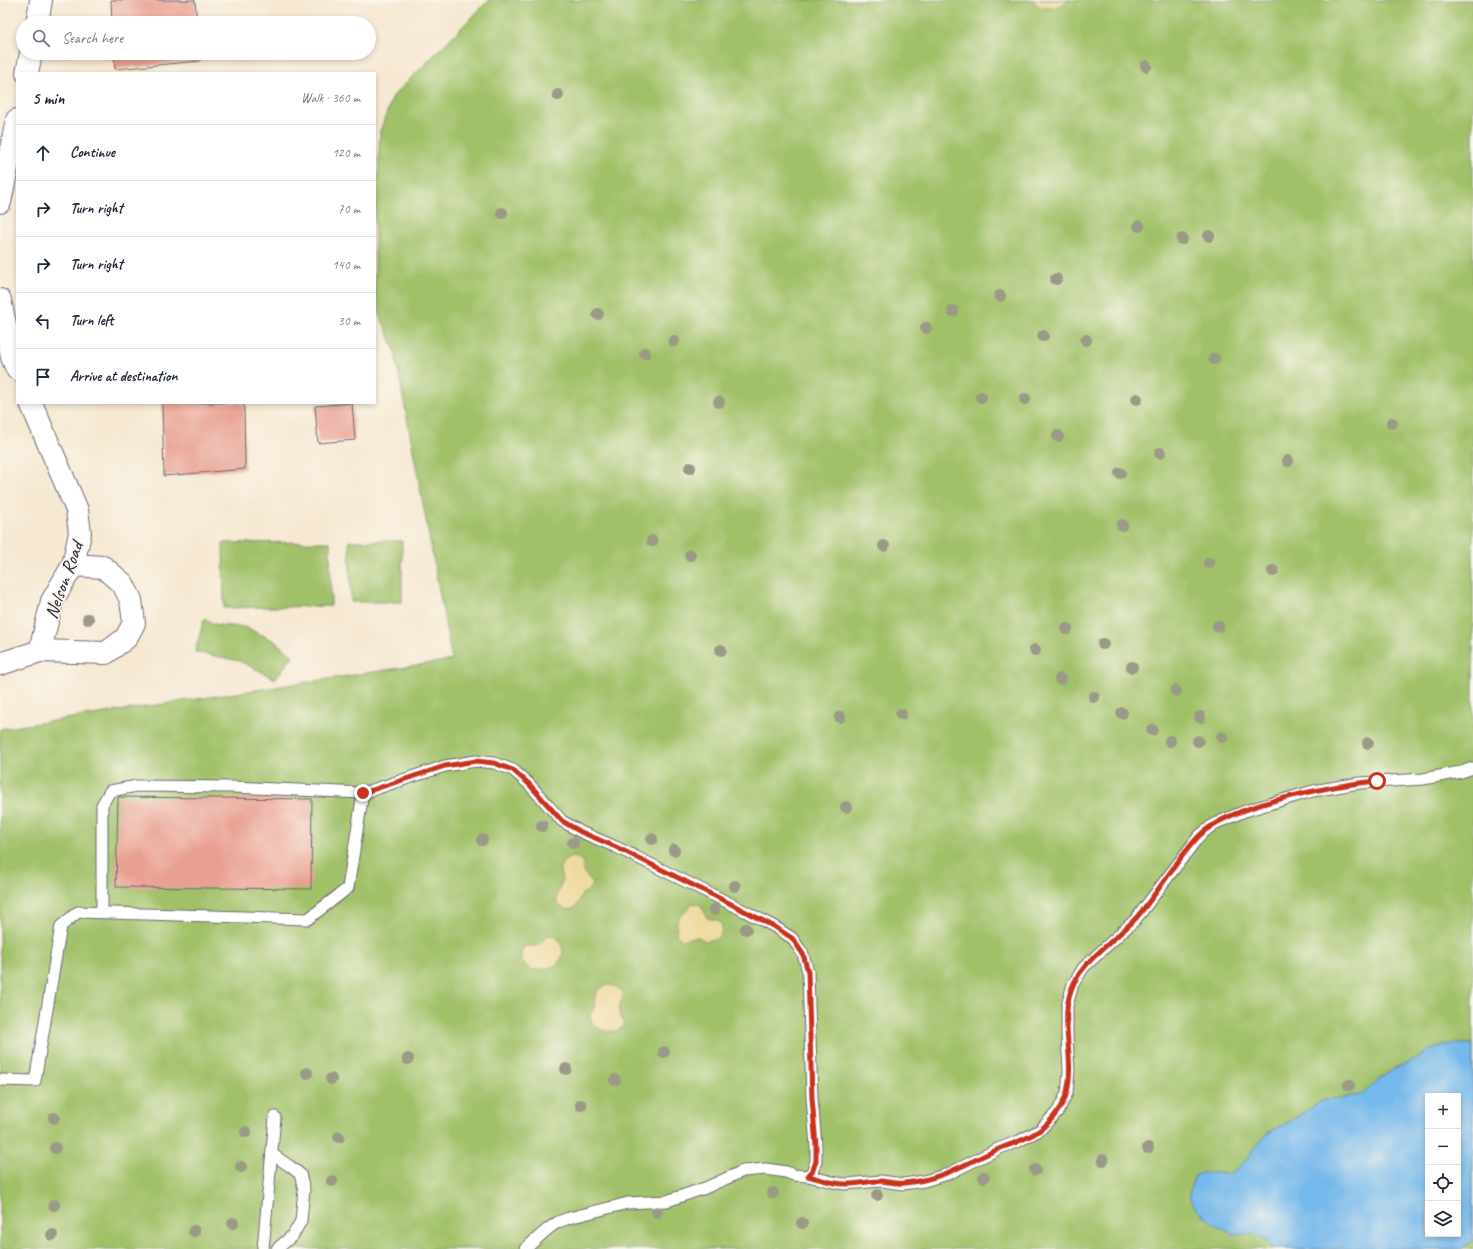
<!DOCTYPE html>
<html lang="en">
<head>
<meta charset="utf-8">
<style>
	body { margin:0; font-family:Caveat,sans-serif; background:#f6f6f7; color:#1f2937 }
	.controls { position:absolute; right:12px; bottom:12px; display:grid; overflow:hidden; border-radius:0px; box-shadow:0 2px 6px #0003 }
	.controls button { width:36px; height:36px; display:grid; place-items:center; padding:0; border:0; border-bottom:1px solid #e0e1e3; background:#fff; color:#1f2937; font:20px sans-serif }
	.stop { position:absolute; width:12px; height:12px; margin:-9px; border:3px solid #c8321e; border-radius:50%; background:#fff }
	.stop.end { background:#c8321e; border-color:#fff; box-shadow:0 1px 4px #0008 }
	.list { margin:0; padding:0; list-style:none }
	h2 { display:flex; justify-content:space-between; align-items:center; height:52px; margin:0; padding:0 16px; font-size:17px }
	h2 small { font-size:13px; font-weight:400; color:#747a83 }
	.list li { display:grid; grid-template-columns:26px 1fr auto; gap:12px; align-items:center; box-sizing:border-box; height:56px; padding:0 16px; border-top:1px solid #e0e1e3 }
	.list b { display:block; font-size:15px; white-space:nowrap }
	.list em { font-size:13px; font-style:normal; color:#747a83 }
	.icon { flex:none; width:22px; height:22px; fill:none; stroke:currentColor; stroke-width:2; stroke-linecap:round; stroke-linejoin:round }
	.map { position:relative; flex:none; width:1473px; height:1249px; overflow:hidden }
	.search { position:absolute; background:#fff; box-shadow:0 2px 6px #0003; left:16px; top:16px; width:360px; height:44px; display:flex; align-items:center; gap:10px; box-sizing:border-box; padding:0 14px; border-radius:22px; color:#747a83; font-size:15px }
	.panel { position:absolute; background:#fff; box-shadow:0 2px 6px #0003; left:16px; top:72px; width:360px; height:332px; border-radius:0px }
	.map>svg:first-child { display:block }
</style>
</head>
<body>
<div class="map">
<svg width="1473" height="1249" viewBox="0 0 1473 1249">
	<rect width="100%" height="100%" fill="#fbf7ec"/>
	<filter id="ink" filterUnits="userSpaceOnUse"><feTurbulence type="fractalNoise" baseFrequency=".025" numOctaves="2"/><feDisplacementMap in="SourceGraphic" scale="8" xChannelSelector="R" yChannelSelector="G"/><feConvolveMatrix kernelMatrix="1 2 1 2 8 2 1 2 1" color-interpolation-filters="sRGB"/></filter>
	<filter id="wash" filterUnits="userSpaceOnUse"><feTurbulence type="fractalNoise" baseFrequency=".012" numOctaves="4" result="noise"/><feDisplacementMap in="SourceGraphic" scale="16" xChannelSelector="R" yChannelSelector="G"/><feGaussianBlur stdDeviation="0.9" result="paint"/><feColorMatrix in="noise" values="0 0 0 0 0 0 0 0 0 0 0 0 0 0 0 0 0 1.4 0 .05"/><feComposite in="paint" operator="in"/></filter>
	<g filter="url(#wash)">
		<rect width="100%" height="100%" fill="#f6e8d1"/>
		<g fill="#a1c169" stroke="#627252" fill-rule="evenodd">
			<path d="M489,0H1473V1249H0V729L452,660L394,348L375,303V182L378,179L380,131L393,96ZM1428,1096H1458V1234H1428Z"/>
			<path d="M349,541H402V602H351Z"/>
			<path d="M330,542L331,606L224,608L223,543Z"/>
			<path d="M204,619L217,625L244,627L273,640L293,656L275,679L240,661L195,652Z"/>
		</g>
		<g fill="#eeda9e" stroke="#887e6c">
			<path d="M1033,0H1068C1060,9 1040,12 1033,0Z"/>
			<path d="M574,857L580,859L583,863V872L593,883L588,891L582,894C579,903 575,913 563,908C561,907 559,906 558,905C553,896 562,888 562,880C562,875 558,871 561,865C564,860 569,858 574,857Z"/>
			<path d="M692,903L701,905L707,918L717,920L722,925L721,934L716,939L705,941C693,933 695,938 682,940L676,934C677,929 676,922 679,918C683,912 687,913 692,903Z"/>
			<path d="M549,935C564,937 567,954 557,964C553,968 537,970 532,970C522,964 517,955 525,946C530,946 535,947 539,944C543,942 544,937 549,935Z"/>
			<path d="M610,985C634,992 618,999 619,1011C620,1018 624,1018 623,1026C616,1035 601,1032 593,1024C591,1022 591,1018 590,1015L595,1007C593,995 597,987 610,985Z"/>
		</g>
		<path fill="#75b8eb" stroke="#4c6d93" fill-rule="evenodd" d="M1453,1044H1473V1240L1460,1249H1274C1265,1236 1259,1234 1244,1234C1241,1234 1237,1234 1234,1234C1223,1231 1192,1210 1190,1198C1188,1191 1193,1182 1195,1175L1205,1172L1226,1174L1237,1169L1249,1157L1252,1150L1270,1131L1280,1127L1322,1101L1328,1099L1343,1098L1364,1093L1377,1081L1395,1068L1418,1058L1431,1049ZM1428,1096H1458V1234H1428Z"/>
		<g id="blocks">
			<g fill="#e9a093">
				<path d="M111,0H195L197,23H112Z"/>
				<path d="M114,53H200V61L115,69Z"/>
				<path d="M162,403H244L245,469L164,476Z"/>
				<path d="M352,403L355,440L318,443L315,406Z"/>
				<path d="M118,797L312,799L311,889L116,887Z"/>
			</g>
		</g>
	</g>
	<g filter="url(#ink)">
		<use href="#blocks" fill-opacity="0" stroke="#6c6770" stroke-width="1"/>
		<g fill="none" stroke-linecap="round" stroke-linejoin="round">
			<defs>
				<g id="service">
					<path d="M102,912V805L110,791L137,786L231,787L363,793"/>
					<path d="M0,1080L35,1081L61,926L78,912L308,919L348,888L363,793L445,766L476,761L494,763L513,770L529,784L562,821L581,832L616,847L731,904L775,927L792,938L803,954L808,972L812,1098L816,1146V1161L813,1170L808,1176L794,1175L786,1172L766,1169L743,1171L705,1188L667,1201L628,1203L569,1218L558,1222L549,1228L525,1249"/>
					<path d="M272,1154L291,1167L300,1174L304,1189L301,1221L293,1235L277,1249"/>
					<path d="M808,1176L837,1183L846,1184L881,1181L903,1184L924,1181L948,1174L1000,1148L1019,1141L1040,1130L1058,1111L1067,1093L1069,1071L1067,1035V1006L1073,984L1084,967L1136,919L1199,836L1214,824L1245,811L1313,791L1360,783L1423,779L1461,772L1473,768"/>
					<path d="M263,1249L275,1117"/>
				</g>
				<g id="minor">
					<path d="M37,23L41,0"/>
					<path d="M27,73L31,53"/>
					<path d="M0,202L17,120"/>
					<path d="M0,300L12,357L17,369"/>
					<path d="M40,651L106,653L126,638L134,623L131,600L123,584L103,567L73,565"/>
					<path d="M0,664L40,651L52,601L73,565L80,533L77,510L31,403"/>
				</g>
			</defs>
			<use href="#service" stroke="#6c6770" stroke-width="13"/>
			<use href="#minor" stroke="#6c6770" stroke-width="24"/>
			<use href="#service" stroke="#fff" stroke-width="11"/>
			<use href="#minor" stroke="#fff" stroke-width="22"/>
		</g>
		<g fill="#9a9a87">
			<circle cx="1146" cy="66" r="6"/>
			<circle cx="558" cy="95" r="6"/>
			<circle cx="502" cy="213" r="6"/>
			<circle cx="1139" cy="226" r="6"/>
			<circle cx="1209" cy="236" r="6"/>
			<circle cx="1182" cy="239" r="6"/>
			<circle cx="1056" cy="279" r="6"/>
			<circle cx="1000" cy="296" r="6"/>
			<circle cx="953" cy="311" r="6"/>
			<circle cx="598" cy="314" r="6"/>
			<circle cx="926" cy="328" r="6"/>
			<circle cx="1043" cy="336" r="6"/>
			<circle cx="1086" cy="340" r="6"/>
			<circle cx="674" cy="341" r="6"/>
			<circle cx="645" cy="353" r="6"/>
			<circle cx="1214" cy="359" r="6"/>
			<circle cx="981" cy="397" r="6"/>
			<circle cx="1025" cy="399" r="6"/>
			<circle cx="1137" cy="399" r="6"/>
			<circle cx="719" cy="402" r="6"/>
			<circle cx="1392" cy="423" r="6"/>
			<circle cx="1058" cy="436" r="6"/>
			<circle cx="1160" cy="453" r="6"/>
			<circle cx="1288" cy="461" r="6"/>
			<circle cx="690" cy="468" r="6"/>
			<circle cx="1120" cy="473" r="6"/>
			<circle cx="1122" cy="525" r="6"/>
			<circle cx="652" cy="541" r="6"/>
			<circle cx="884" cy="546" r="6"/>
			<circle cx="690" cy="555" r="6"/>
			<circle cx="1209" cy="563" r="6"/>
			<circle cx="1273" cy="571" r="6"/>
			<circle cx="88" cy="619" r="6"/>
			<circle cx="1218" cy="626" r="6"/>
			<circle cx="1067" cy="629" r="6"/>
			<circle cx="1103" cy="644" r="6"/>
			<circle cx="721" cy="650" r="6"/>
			<circle cx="1035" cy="650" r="6"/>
			<circle cx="1132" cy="667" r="6"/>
			<circle cx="1060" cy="679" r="6"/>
			<circle cx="1176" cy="691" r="6"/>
			<circle cx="1094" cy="697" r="6"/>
			<circle cx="1122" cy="713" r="6"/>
			<circle cx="901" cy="714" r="6"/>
			<circle cx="840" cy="717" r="6"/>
			<circle cx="1200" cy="717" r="6"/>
			<circle cx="1152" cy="730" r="6"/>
			<circle cx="1222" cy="737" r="6"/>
			<circle cx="1170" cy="741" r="6"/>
			<circle cx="1198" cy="741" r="6"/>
			<circle cx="1368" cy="743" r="6"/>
			<circle cx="846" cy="807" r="6"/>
			<circle cx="542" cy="826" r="6"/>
			<circle cx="652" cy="839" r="6"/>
			<circle cx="482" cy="840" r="6"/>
			<circle cx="573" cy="843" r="6"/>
			<circle cx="674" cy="850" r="6"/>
			<circle cx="735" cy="886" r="6"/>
			<circle cx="714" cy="910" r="6"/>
			<circle cx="746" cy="929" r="6"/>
			<circle cx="664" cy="1052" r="6"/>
			<circle cx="408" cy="1059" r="6"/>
			<circle cx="566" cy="1069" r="6"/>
			<circle cx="307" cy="1073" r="6"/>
			<circle cx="331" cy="1079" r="6"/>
			<circle cx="615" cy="1080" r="6"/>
			<circle cx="1349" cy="1085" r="6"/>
			<circle cx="581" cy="1105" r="6"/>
			<circle cx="54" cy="1118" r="6"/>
			<circle cx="246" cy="1132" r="6"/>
			<circle cx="339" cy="1137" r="6"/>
			<circle cx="55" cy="1148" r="6"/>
			<circle cx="1148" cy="1148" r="6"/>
			<circle cx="1103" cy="1160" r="6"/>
			<circle cx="241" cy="1167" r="6"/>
			<circle cx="1035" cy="1170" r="6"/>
			<circle cx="984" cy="1177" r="6"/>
			<circle cx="332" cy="1181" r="6"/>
			<circle cx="773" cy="1193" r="6"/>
			<circle cx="877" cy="1195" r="6"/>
			<circle cx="54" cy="1205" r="6"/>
			<circle cx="657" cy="1212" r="6"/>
			<circle cx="233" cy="1223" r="6"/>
			<circle cx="802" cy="1223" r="6"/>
			<circle cx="194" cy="1231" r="6"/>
			<circle cx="52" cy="1235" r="6"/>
		</g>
	</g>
	<g fill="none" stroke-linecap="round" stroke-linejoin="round" filter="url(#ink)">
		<path stroke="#c8321e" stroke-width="5" d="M363,793L445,766L476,761L494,763L513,770L529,784L562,821L581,832L616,847L731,904L775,927L792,938L803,954L808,972L812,1098L816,1146V1161L813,1170L808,1176C820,1179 833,1184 846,1184C858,1184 870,1181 881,1181C889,1182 897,1184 905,1183C943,1180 967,1162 1001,1148C1014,1143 1028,1139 1040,1130C1052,1121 1063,1106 1067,1092C1076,1056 1057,1017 1074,983C1085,959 1118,938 1136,918C1159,892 1175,861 1199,836C1228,805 1334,785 1377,781"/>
	</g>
	<g text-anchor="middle" stroke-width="3.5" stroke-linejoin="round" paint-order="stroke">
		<g font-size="19" fill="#22223b" stroke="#fbf7ec">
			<text transform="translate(63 580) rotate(-70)" y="7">Nelson Road</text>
		</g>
	</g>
</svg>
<div class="controls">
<button>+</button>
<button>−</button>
<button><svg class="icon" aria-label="locate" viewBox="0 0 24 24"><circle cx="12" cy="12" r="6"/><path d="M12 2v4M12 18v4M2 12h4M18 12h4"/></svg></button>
<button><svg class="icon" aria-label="layers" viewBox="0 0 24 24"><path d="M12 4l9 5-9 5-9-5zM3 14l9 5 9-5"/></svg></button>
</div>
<div class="stop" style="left:1377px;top:781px"></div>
<div class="stop end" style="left:363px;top:793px"></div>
<div class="search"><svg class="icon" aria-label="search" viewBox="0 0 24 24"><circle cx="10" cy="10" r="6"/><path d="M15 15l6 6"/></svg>Search here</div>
<section class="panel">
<h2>5 min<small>Walk · 360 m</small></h2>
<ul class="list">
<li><svg class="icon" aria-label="ahead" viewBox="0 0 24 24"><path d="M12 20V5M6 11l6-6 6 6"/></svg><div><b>Continue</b></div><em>120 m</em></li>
<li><svg class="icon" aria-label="right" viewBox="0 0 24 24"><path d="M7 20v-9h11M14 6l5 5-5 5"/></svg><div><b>Turn right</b></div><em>70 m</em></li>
<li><svg class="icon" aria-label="right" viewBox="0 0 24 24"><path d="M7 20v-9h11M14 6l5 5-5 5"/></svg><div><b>Turn right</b></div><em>140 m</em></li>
<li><svg class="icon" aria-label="left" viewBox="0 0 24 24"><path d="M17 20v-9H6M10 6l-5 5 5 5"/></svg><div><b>Turn left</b></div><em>30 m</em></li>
<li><svg class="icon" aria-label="arrive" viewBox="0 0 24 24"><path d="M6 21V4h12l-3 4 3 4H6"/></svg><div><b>Arrive at destination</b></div></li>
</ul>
</section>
</div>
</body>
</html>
